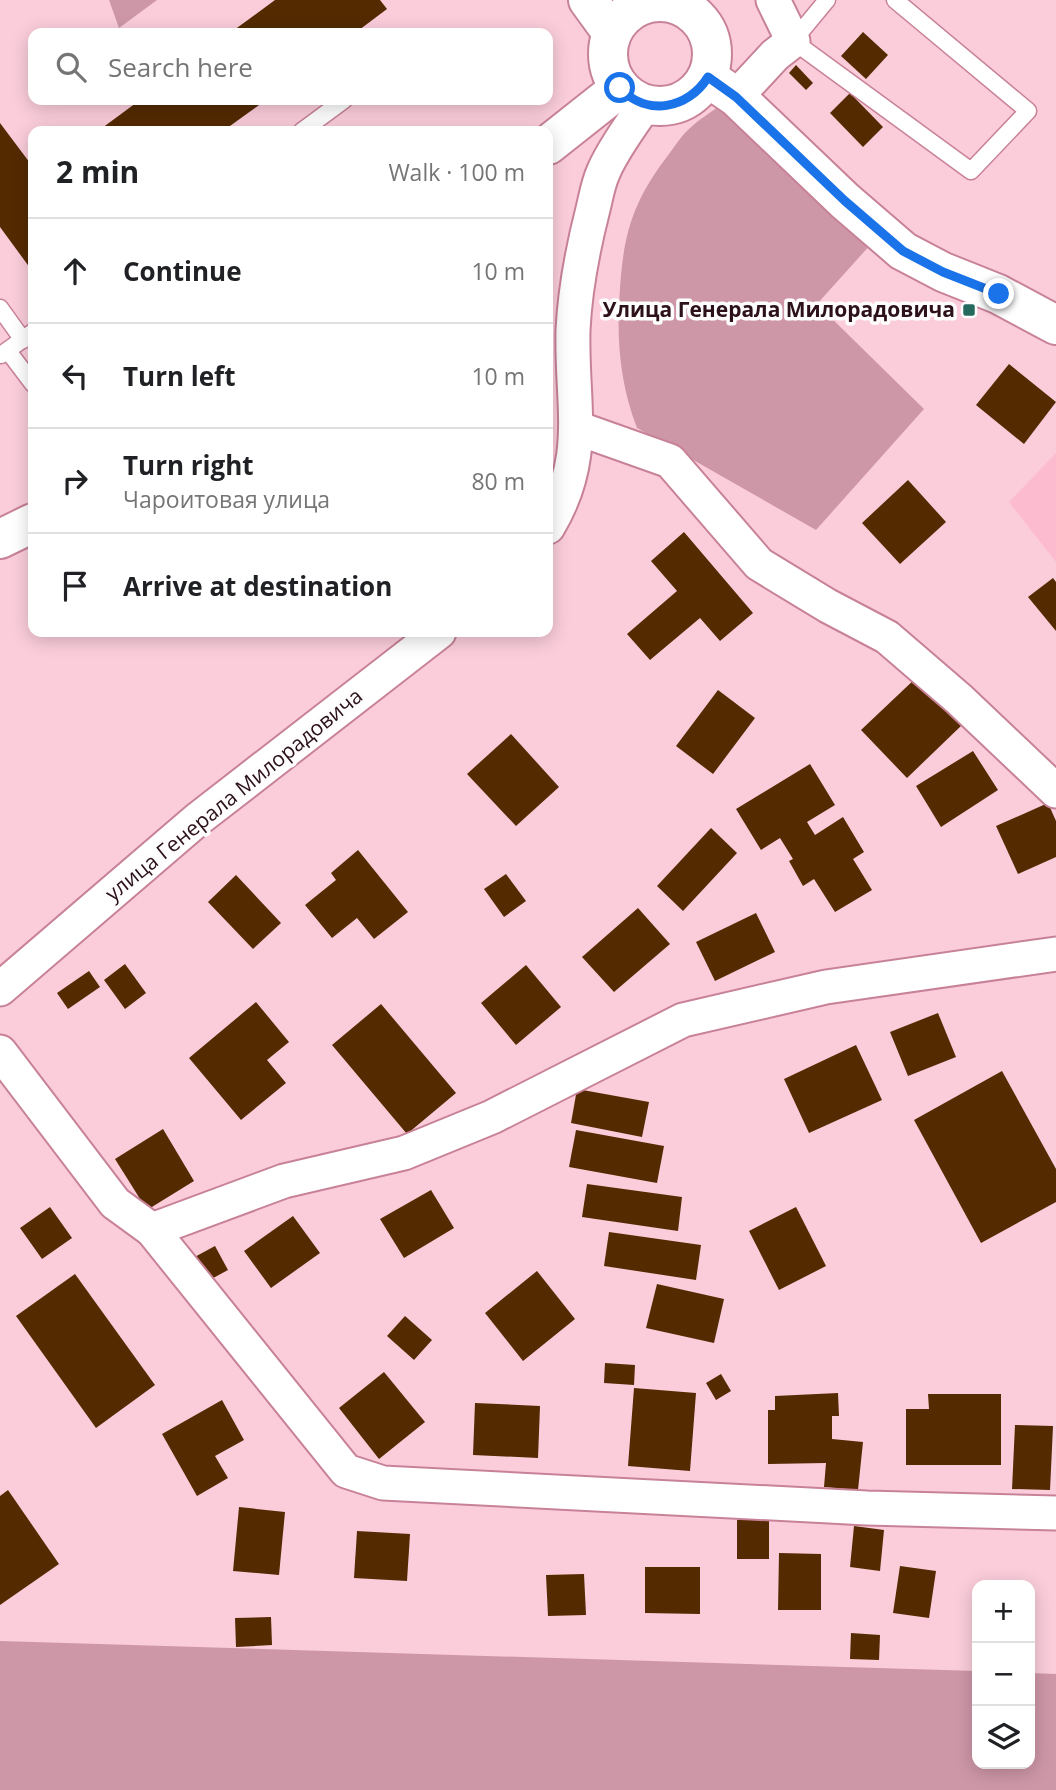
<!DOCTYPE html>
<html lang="en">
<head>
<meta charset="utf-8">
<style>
	body { margin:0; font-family:"Open Sans",sans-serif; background:#f2f2f2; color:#202124 }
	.controls { position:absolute; right:21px; bottom:21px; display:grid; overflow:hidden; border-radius:14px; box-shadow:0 4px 18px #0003 }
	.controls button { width:63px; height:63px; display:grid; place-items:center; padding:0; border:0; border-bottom:2px solid #e0e0e0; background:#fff; color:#202124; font:35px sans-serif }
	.stop { position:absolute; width:21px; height:21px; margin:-16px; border:5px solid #1a73e8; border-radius:50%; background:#fff }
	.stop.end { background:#1a73e8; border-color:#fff; box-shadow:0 2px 7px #0008 }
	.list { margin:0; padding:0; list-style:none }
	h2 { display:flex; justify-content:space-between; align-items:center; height:91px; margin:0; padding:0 28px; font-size:30px }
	h2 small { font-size:23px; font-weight:400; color:#757577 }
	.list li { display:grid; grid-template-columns:46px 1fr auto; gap:21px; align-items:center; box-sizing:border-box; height:105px; padding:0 28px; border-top:2px solid #e0e0e0 }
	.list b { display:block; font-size:26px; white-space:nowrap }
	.list p { margin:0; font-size:23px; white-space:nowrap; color:#757577 }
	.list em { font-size:23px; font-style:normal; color:#757577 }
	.icon { flex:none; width:38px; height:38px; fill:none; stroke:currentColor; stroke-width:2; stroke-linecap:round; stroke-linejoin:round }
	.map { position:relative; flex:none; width:1056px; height:1790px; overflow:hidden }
	.search { position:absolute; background:#fff; box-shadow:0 4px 18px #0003; left:28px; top:28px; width:525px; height:77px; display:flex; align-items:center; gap:18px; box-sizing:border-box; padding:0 24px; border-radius:14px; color:#757577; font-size:26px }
	.panel { position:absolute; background:#fff; box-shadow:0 4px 18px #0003; left:28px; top:126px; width:525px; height:511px; border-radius:14px }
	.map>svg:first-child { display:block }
</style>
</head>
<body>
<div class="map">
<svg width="1056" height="1790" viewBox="0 0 1056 1790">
	<rect width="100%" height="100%" fill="#fbcddb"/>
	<path fill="#fdbbcf" d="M1056,453V562L1009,502Z"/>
	<g fill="#ce97a8">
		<path d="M109,0H157L119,28Z"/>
		<path d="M723,103L872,243L817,304L924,409L816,530L637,428C622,390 617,348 619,307C622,242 628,207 669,154C675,146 681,136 689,129C699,119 712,112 723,103Z"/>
		<path d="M0,1641L977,1671V1764H1030V1673L1056,1674V1790H0Z"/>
	</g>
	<g fill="#542a00">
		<path d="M275,0H380L387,9L355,33H230Z"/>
		<path d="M863,32L888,55L866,79L841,56Z"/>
		<path d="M796,65L813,83L806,90L789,73Z"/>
		<path d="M850,93L883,127L863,147L830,113Z"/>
		<path d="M140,100H266L223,131H98Z"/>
		<path d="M0,123L33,167V272L0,227Z"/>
		<path d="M1009,364L1056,402L1024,444L976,405Z"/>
		<path d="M908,480L946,522L900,564L862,523Z"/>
		<path d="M684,532L753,613L720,641L700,618L650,660L627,634L677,591L651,561Z"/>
		<path d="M1053,578L1056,582V631L1028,597Z"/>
		<path d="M917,677L962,725L907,778L861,730Z"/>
		<path d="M718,690L755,718L713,774L676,746Z"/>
		<path d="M511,734L559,787L516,826L467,774Z"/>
		<path d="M973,751L998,790L941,827L916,786Z"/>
		<path d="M810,764L835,805L807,822L815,835L843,817L864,852L853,859L872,890L835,912L814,879L803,886L789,861L793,859L780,838L761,850L736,809Z"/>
		<path d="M1048,803L1056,821V857L1018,874L996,826Z"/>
		<path d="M711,828L737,853L683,911L657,886Z"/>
		<path d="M358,850L408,912L374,939L357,918L332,938L305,905L336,880L331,873Z"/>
		<path d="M506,874L526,901L504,917L484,889Z"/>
		<path d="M236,875L281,923L253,949L208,902Z"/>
		<path d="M638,908L670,944L614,992L582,957Z"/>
		<path d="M756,913L775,952L715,981L696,942Z"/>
		<path d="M125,964L146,993L125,1009L104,980Z"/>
		<path d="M526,965L561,1007L516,1045L481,1003Z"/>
		<path d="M89,971L100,987L68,1009L57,993Z"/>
		<path d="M256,1002L289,1042L267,1060L286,1083L241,1120L189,1058Z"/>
		<path d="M381,1004L456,1093L407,1134L332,1045Z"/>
		<path d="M938,1013L956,1057L908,1076L890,1032Z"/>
		<path d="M856,1045L882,1100L809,1133L784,1079Z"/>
		<path d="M1002,1071L1056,1169V1202L981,1243L914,1120Z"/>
		<path d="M577,1089L649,1102L642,1137L571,1123Z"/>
		<path d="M163,1129L194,1181L147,1210L115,1159Z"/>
		<path d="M576,1130L664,1146L657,1183L569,1167Z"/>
		<path d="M587,1184L682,1197L678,1231L582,1217Z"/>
		<path d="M431,1190L454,1228L404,1258L380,1219Z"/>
		<path d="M50,1207L72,1238L42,1259L20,1228Z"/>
		<path d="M796,1207L826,1266L779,1290L749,1231Z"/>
		<path d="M293,1216L320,1253L271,1288L244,1251Z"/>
		<path d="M609,1232L701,1245L696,1280L604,1266Z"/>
		<path d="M215,1246L228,1270L204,1283L191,1259Z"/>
		<path d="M537,1271L575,1319L523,1361L485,1313Z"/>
		<path d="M75,1274L155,1385L96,1428L16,1316Z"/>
		<path d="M657,1284L724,1299L714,1343L646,1328Z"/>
		<path d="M405,1316L432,1340L414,1360L387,1336Z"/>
		<path d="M605,1363L635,1365L634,1385L604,1383Z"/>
		<path d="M384,1372L425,1422L379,1459L339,1408Z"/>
		<path d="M721,1374L731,1391L716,1400L706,1383Z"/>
		<path d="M634,1388L696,1393L690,1471L628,1466Z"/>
		<path d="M838,1393L839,1416H832V1439L863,1442L858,1490L824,1487L826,1463L768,1464V1410H775V1396Z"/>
		<path d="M928,1394H1001V1465H906V1409H929Z"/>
		<path d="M222,1400L244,1440L215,1456L228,1478L197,1496L162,1434Z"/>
		<path d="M475,1403L540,1406L538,1458L473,1455Z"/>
		<path d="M1015,1425L1053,1426L1050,1490L1012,1489Z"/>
		<path d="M8,1490L59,1564L0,1605V1496Z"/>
		<path d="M239,1507L285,1512L279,1575L233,1571Z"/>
		<rect x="737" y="1520" width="32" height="39"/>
		<path d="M854,1526L884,1530L880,1571L850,1567Z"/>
		<path d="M357,1531L410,1534L407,1581L354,1578Z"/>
		<path d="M779,1553L821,1554V1610H778Z"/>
		<path d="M900,1566L936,1571L929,1618L893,1613Z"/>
		<path d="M645,1567H700V1614L645,1613Z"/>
		<path d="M584,1574L586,1615L548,1616L546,1575Z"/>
		<path d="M271,1617L272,1645L236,1647L235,1618Z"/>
		<path d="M851,1633L880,1635L879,1660L850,1659Z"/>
	</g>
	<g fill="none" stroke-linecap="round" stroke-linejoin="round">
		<defs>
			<g id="lane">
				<path d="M827,0L793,41L971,171L1028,111L895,0"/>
				<path d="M302,131L344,100"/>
				<path d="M0,308L23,340"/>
				<path d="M8,351L33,384"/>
				<path d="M1,355L33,332"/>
			</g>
			<g id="street">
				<path d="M736,97L775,55L793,41L773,0"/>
				<path d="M577,428L670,461L759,564L828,606L887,637L959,699L1056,791"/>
				<path d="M548,527C590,457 571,405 573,330C575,289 583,248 593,209C596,197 598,184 603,173C612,150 632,125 645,104"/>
				<path d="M0,989L198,819L439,632"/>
				<path d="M0,1052L115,1203L152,1230L346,1471L383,1483L867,1508L1056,1513"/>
				<path d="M152,1230L284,1181L404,1153L492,1117L683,1020L826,987L1056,954"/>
			</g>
			<g id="secondary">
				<path d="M588,0L612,33"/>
				<circle cx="660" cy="54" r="52"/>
				<path d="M707,77L736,97L845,201L903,251L943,272L998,294L1056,325"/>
				<path d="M548,145L620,88"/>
				<path d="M0,539L33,523"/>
			</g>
		</defs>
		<use href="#lane" stroke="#c88298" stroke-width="19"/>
		<use href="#street" stroke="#c88298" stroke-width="37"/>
		<use href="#secondary" stroke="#c88298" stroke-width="42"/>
		<use href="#lane" stroke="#fff" stroke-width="16"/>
		<use href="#street" stroke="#fff" stroke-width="33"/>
		<use href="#secondary" stroke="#fff" stroke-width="38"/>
	</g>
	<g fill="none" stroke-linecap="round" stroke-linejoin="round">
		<path stroke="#1a73e8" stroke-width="9" d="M620,88C647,117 688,109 708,77L736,97L845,201L903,251L943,272L999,294"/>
	</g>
	<rect fill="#24695d" stroke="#fdfdfd" stroke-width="2.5" x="962" y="303" width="14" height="14" rx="3.5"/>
	<g text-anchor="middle" stroke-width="7" stroke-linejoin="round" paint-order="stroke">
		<g font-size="21" font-weight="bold" fill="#2c111a" stroke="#fdfdfd" text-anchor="end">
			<text x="955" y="317">Улица Генерала Милорадовича</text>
		</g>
		<g font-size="21" fill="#2c111a" stroke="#fdfdfd">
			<text transform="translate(234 795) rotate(-39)" y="7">улица Генерала Милорадовича</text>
		</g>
	</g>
</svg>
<div class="controls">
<button>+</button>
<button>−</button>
<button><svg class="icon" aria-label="layers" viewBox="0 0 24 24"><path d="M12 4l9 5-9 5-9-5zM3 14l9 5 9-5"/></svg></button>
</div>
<div class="stop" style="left:620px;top:88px"></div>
<div class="stop end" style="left:999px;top:294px"></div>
<div class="search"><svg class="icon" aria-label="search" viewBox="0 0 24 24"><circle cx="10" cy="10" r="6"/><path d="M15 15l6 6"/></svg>Search here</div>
<section class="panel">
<h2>2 min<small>Walk · 100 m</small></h2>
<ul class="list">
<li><svg class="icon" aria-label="ahead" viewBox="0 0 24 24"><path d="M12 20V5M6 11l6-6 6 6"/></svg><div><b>Continue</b></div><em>10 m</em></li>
<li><svg class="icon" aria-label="left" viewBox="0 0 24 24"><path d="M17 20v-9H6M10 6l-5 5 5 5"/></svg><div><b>Turn left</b></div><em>10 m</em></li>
<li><svg class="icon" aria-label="right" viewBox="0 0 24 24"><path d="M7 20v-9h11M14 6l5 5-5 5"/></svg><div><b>Turn right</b><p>Чароитовая улица</p></div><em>80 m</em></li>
<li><svg class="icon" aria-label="arrive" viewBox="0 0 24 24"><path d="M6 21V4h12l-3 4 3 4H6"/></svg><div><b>Arrive at destination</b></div></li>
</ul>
</section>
</div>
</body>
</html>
